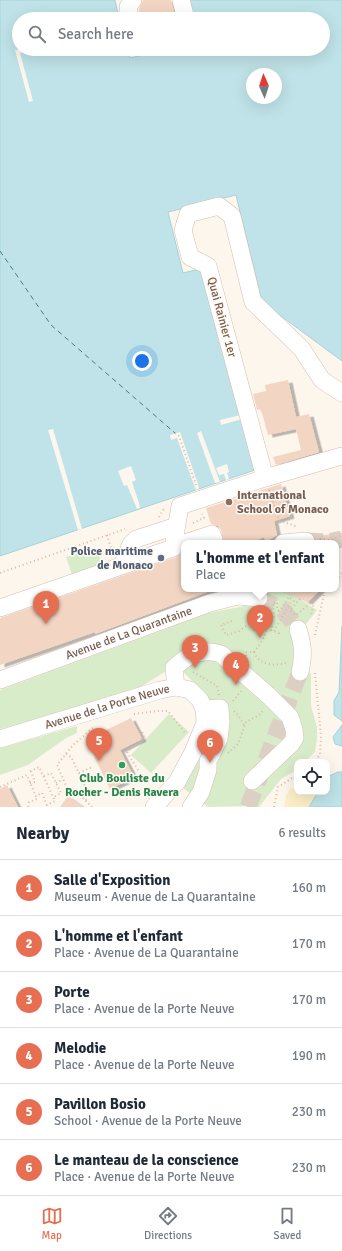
<!DOCTYPE html>
<html lang="en">
<head>
<meta charset="utf-8">
<style>
	body { margin:0; font-family:Signika,sans-serif; background:#f6f6f7; color:#1f2937 }
	.controls { position:absolute; right:12px; bottom:12px; display:grid; overflow:hidden; border-radius:8px; box-shadow:0 4px 16px #0002 }
	.controls button { width:36px; height:36px; display:grid; place-items:center; padding:0; border:0; border-bottom:1px solid #e0e1e3; background:#fff; color:#1f2937; font:20px sans-serif }
	.compass { position:absolute; left:246px; top:68px; width:36px; height:36px; border-radius:50%; background:#fff; box-shadow:0 4px 16px #0002; rotate:357deg }
	.you { position:absolute; left:142px; top:361px; width:14px; height:14px; margin:-10px; border:3px solid #fff; border-radius:50%; background:#1a73e8; box-shadow:0 0 0 6px #1a73e833 }
	.badge { display:grid; place-items:center; width:26px; height:26px; border-radius:50%; background:#e76f51; color:#fff; font-size:13px; font-weight:700 }
	.pin { position:absolute; translate:-50% -33px; filter:drop-shadow(0 1px 2px #0008) }
	.pin::after { content:''; position:absolute; top:21px; width:14px; height:12px; background:inherit; clip-path:polygon(0 0,100% 0,50% 100%) }
	.popup { position:absolute; left:181px; top:540px; width:158px; height:52px; box-sizing:border-box; display:grid; place-content:center; border-radius:8px; background:#fff; filter:drop-shadow(0 1px 3px #0005); font-size:13px; white-space:nowrap; color:#747a83 }
	.popup b { font-size:15px; color:#1f2937 }
	.popup::after { content:''; position:absolute; left:50%; top:100%; margin-left:-8px; border:8px solid transparent; border-top-color:#fff }
	.list { margin:0; padding:0; list-style:none }
	h2 { display:flex; justify-content:space-between; align-items:center; height:52px; margin:0; padding:0 16px; font-size:17px }
	h2 small { font-size:13px; font-weight:400; color:#747a83 }
	.list li { display:grid; grid-template-columns:26px 1fr auto; gap:12px; align-items:center; box-sizing:border-box; height:56px; padding:0 16px; border-top:1px solid #e0e1e3 }
	.list b { display:block; font-size:15px; white-space:nowrap }
	.list p { margin:0; font-size:13px; white-space:nowrap; color:#747a83 }
	.list em { font-size:13px; font-style:normal; color:#747a83 }
	.icon { flex:none; width:22px; height:22px; fill:none; stroke:currentColor; stroke-width:2; stroke-linecap:round; stroke-linejoin:round }
	.map { position:relative; flex:none; width:342px; height:807px; overflow:hidden }
	.search { position:absolute; background:#fff; box-shadow:0 4px 16px #0002; left:12px; right:12px; top:12px; height:44px; display:flex; align-items:center; gap:10px; box-sizing:border-box; padding:0 14px; border-radius:22px; color:#747a83; font-size:15px }
	.sheet { height:388px; background:#fff }
	nav { display:flex; justify-content:space-around; align-items:center; box-sizing:border-box; height:56px; border-top:1px solid #e0e1e3; background:#fff; font-size:11px; color:#747a83 }
	nav a { display:grid; justify-items:center; gap:2px }
	nav .on { color:#e76f51 }
	.map>svg:first-child { display:block }
</style>
</head>
<body>
<div class="map">
<svg width="342" height="807" viewBox="0 0 342 807">
	<defs>
		<filter id="shadow"><feDropShadow dx="4.5" dy="2.5" stdDeviation="0" flood-color="#0004"/></filter>
	</defs>
	<rect width="100%" height="100%" fill="#fdf6ec"/>
	<g fill="#d8ecc9">
		<path d="M97,548L102,565L72,575L66,557Z"/>
		<path d="M269,589C285,589 304,602 317,610L306,624L291,631L311,675V706L317,727V739L315,752L304,762H297V770L281,779L259,807L246,806L208,807L183,788L211,701L174,662L166,671L136,690L0,729V690L171,627L188,617L260,603Z"/>
		<path d="M169,714L189,732L151,773L131,755Z"/>
		<path d="M77,726V733L66,738L28,765L0,775V748Z"/>
	</g>
	<path fill="#fcefc7" d="M297,788V792H318L309,807H284L286,795L290,789Z"/>
	<g fill="#bfe3e8" stroke="#a5d3da" fill-rule="evenodd">
		<path d="M0,0H115L119,19H19V49H127L130,58L171,49H323V19H192L187,0H342V361L262,302L236,195L168,212L183,273L204,268L255,470L0,556ZM252,74H276V98H252Z"/>
		<path d="M342,626V721L334,715V701L339,692Z"/>
		<path d="M342,725V746L335,744L333,737Z"/>
		<path d="M338,772H342V807H309L318,792H327V777Z"/>
	</g>
	<g fill="#fdf6ec">
		<path d="M21,49H33L20,53L33,101L29,102L15,50Z"/>
		<path d="M241,415L242,419L221,425L220,420Z"/>
		<path d="M53,429L82,529L78,530L48,430Z"/>
		<path d="M201,431L220,482L215,483L197,433Z"/>
		<path d="M180,432L198,484L199,489L196,490L194,485L177,438L171,440L170,435Z"/>
		<path d="M227,464L229,472L227,473L229,479L226,480L224,474L219,475L216,468Z"/>
		<path d="M131,466L136,480L132,482L139,503L140,508L137,509L127,485L124,486L118,471Z"/>
	</g>
	<g fill="none" stroke-linecap="round" stroke-linejoin="round">
		<path stroke="#437c86" stroke-width="1" stroke-dasharray="5 4" stroke-linecap="butt" d="M0,251L51,325L175,433"/>
	</g>
	<g fill="#f3d5c3" filter="url(#shadow)">
		<path d="M143,0H171L176,19H140L139,9Z"/>
		<path d="M288,380L296,417L309,414L319,452L276,465L273,457L301,450L296,429L268,435L261,409L257,410L253,394L266,391L265,385Z"/>
		<path d="M281,484L290,516L274,521L277,535L266,541L264,537L249,543H223L221,530L218,526L211,524L206,508Z"/>
		<path d="M342,533V543H316L315,536Z"/>
		<path d="M181,553H184V589H215L95,634V632L0,665V618L176,557Z"/>
		<path d="M279,589H321L308,602Z"/>
		<path d="M131,718L142,739L120,750L134,777L110,789L86,740Z"/>
		<path d="M7,785L18,807H0V789Z"/>
		<path d="M68,796L83,807H60Z"/>
	</g>
	<g fill="none" stroke-linecap="round" stroke-linejoin="round">
		<g stroke="#dcd0c4" stroke-width="17" stroke-dasharray="17 8" stroke-linecap="butt">
			<path d="M306,541L328,542L342,539"/>
			<path d="M259,598L283,610L298,629"/>
			<path d="M248,807L300,672"/>
		</g>
		<defs>
			<g id="minor">
				<path d="M181,0L186,19"/>
				<path d="M130,19L128,7L133,0"/>
				<path d="M265,478L208,266L190,257L183,230L188,214L219,206L232,216L253,302L301,348L322,380L342,393"/>
				<path d="M185,543L212,534L214,540"/>
				<path d="M283,543L306,541"/>
				<path d="M122,565L131,544L136,539L176,526"/>
				<path d="M0,608L173,548L180,506L265,478L342,456"/>
				<path d="M298,629C303,645 304,656 300,672"/>
				<path id="s1" d="M0,680L210,603L238,596L259,598"/>
				<path d="M176,687L174,668C187,655 203,648 221,654L269,696L290,717L294,729L295,738L291,744L252,781"/>
				<path id="s2" d="M0,739L160,690L176,687L190,690L200,700L204,709L205,723L193,752L177,782L154,807"/>
				<path d="M191,807L201,792L208,770V761L219,739L221,722L220,708L204,709"/>
			</g>
		</defs>
		<use href="#minor" stroke="#d1beb0" stroke-width="18"/>
		<g stroke="#d9b8a5" stroke-width="2" stroke-dasharray="1 3" stroke-linecap="butt">
			<path d="M175,433L179,436L196,485"/>
			<path d="M269,490L279,520L298,527"/>
			<path d="M159,517L165,507"/>
			<path d="M193,523L204,518L202,514"/>
			<path d="M107,535L112,551"/>
			<path d="M320,539L332,540L342,535"/>
			<path d="M264,543L269,540"/>
			<path d="M0,573L125,529"/>
			<path d="M336,580L342,573"/>
			<path d="M300,599L290,610L296,615L312,602L314,603L311,615"/>
			<path d="M274,603L277,602V609L279,611L289,597L296,603"/>
			<path d="M232,621L221,625L226,635L239,631L256,619L274,618L273,602"/>
			<path d="M272,626L271,630L279,633L280,631"/>
			<path d="M274,631L292,600"/>
			<path d="M315,635L325,589"/>
			<path d="M254,652C260,666 274,666 287,663"/>
			<path d="M246,656V652H254L264,638L267,629L263,628L257,631L254,630L250,624"/>
			<path d="M193,672L217,686L219,695"/>
			<path d="M315,673L321,736L320,754L315,762"/>
			<path d="M233,701L241,691"/>
			<path d="M234,711L238,715L244,725"/>
			<path d="M134,714L157,711H168L186,734"/>
			<path d="M228,753L238,744L246,722L261,714L264,709"/>
			<path d="M66,754L71,757L87,790L86,801"/>
			<path d="M327,766L329,764"/>
			<path d="M138,770L127,752L144,737L142,731"/>
			<path d="M79,773L92,767"/>
			<path d="M44,776L51,773L61,793L54,797"/>
			<path d="M30,783L35,782L31,771L39,767L55,801L47,805L42,793L36,796"/>
			<path d="M56,783L63,779"/>
			<path d="M0,787L27,775L37,799L29,802L28,807"/>
			<path d="M92,807L80,795L68,790L57,765L73,745L95,726"/>
			<path d="M274,807L278,787L297,775"/>
		</g>
		<use href="#minor" stroke="#fff" stroke-width="17"/>
	</g>
	<circle fill="#8d6e63" stroke="#fffaf3" stroke-width="1.5" cx="229" cy="502" r="4"/>
	<circle fill="#5c6f8a" stroke="#fffaf3" stroke-width="1.5" cx="161" cy="558" r="4"/>
	<circle fill="#2e9e5b" stroke="#fffaf3" stroke-width="1.5" cx="122" cy="765" r="4"/>
	<g text-anchor="middle" stroke-width="3" stroke-linejoin="round" paint-order="stroke">
		<g font-size="12" fill="#7a5c4d" stroke="#fffaf3">
			<text transform="translate(222 317) rotate(75)" y="4">Quai Rainier 1er</text>
			<text dy="4" stroke="none"><textPath href="#s1" startOffset="137">Avenue de La Quarantaine</textPath></text>
			<text dy="4" stroke="none"><textPath href="#s2" startOffset="112">Avenue de la Porte Neuve</textPath></text>
		</g>
		<g font-size="12" font-weight="bold" fill="#785e54" stroke="#fffaf3" text-anchor="start">
			<text x="237" y="499">International<tspan x="237" dy="14">School of Monaco</tspan></text>
		</g>
		<g font-size="12" font-weight="bold" fill="#4e5e75" stroke="#fffaf3" text-anchor="end">
			<text x="153" y="555">Police maritime<tspan x="153" dy="14">de Monaco</tspan></text>
		</g>
		<g font-size="12" font-weight="bold" fill="#27864d" stroke="#fffaf3">
			<text x="122" y="782">Club Bouliste du<tspan x="122" dy="14">Rocher - Denis Ravera</tspan></text>
		</g>
	</g>
</svg>
<div class="controls">
<button><svg class="icon" aria-label="locate" viewBox="0 0 24 24"><circle cx="12" cy="12" r="6"/><path d="M12 2v4M12 18v4M2 12h4M18 12h4"/></svg></button>
</div>
<svg class="compass" viewBox="-18 -18 36 36"><path d="M0-13l5 13h-10z" fill="#e53935"/><path d="M0 13l5-13h-10z" fill="#747a83"/></svg>
<div class="you"></div>
<div class="pin badge" style="left:46px;top:624px">1</div>
<div class="pin badge" style="left:260px;top:638px">2</div>
<div class="popup"><b>L'homme et l'enfant</b>Place</div>
<div class="pin badge" style="left:195px;top:668px">3</div>
<div class="pin badge" style="left:236px;top:685px">4</div>
<div class="pin badge" style="left:99px;top:761px">5</div>
<div class="pin badge" style="left:210px;top:763px">6</div>
<div class="search"><svg class="icon" aria-label="search" viewBox="0 0 24 24"><circle cx="10" cy="10" r="6"/><path d="M15 15l6 6"/></svg>Search here</div>
</div>
<section class="sheet">
<h2>Nearby<small>6 results</small></h2>
<ul class="list">
<li><span class="badge">1</span><div><b>Salle d'Exposition</b><p>Museum · Avenue de La Quarantaine</p></div><em>160 m</em></li>
<li><span class="badge">2</span><div><b>L'homme et l'enfant</b><p>Place · Avenue de La Quarantaine</p></div><em>170 m</em></li>
<li><span class="badge">3</span><div><b>Porte</b><p>Place · Avenue de la Porte Neuve</p></div><em>170 m</em></li>
<li><span class="badge">4</span><div><b>Melodie</b><p>Place · Avenue de la Porte Neuve</p></div><em>190 m</em></li>
<li><span class="badge">5</span><div><b>Pavillon Bosio</b><p>School · Avenue de la Porte Neuve</p></div><em>230 m</em></li>
<li><span class="badge">6</span><div><b>Le manteau de la conscience</b><p>Place · Avenue de la Porte Neuve</p></div><em>230 m</em></li>
</ul>
</section>
<nav>
<a class="on"><svg class="icon" aria-label="map" viewBox="0 0 24 24"><path d="M3 6l6-2 6 2 6-2v14l-6 2-6-2-6 2zM9 4v14M15 6v14"/></svg>Map</a>
<a><svg class="icon" aria-label="directions" viewBox="0 0 24 24"><path d="M12 3l9 9-9 9-9-9zM9 14v-3h6M13 9l2 2-2 2"/></svg>Directions</a>
<a><svg class="icon" aria-label="saved" viewBox="0 0 24 24"><path d="M7 4h10v16l-5-4-5 4z"/></svg>Saved</a>
</nav>
</body>
</html>
